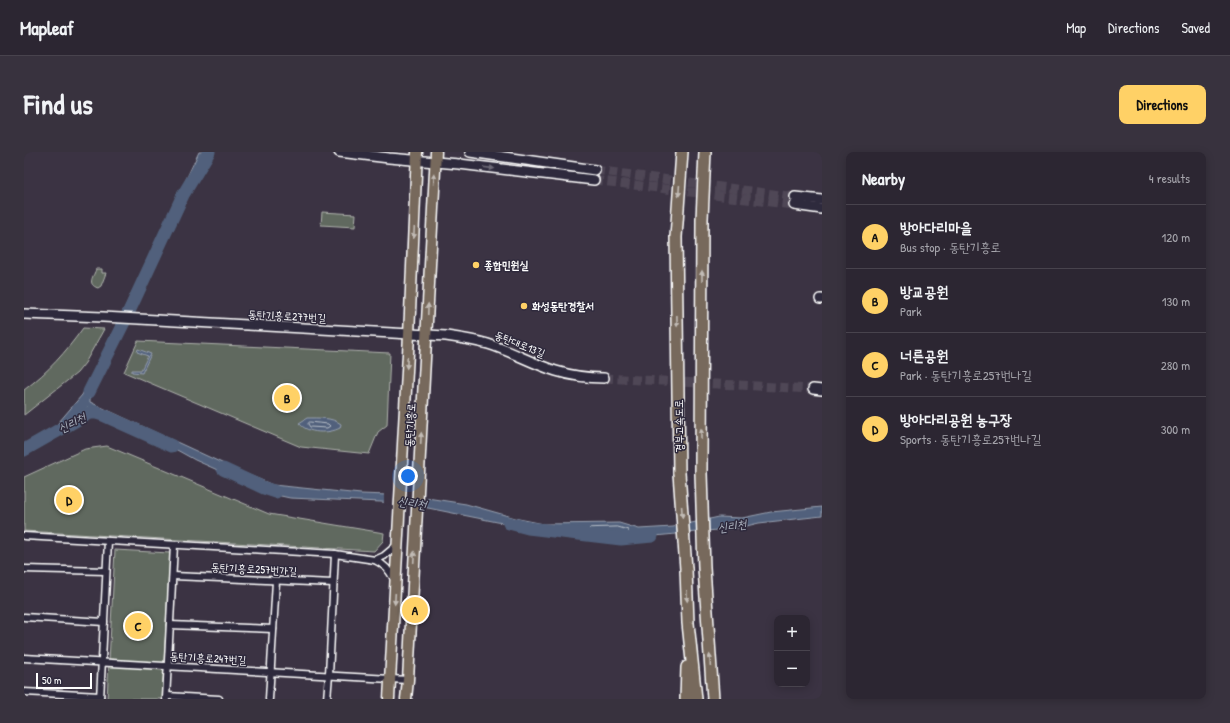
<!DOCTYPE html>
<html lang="en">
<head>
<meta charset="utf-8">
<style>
	body { margin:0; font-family:"Patrick Hand","Poor Story",sans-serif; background:#38323e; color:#f1f3f6 }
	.controls { position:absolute; right:12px; bottom:12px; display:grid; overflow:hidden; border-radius:8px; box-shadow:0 2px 10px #0003 }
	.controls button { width:36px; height:36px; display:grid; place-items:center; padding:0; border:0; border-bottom:1px solid #48434d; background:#2c2632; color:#f1f3f6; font:20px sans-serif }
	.scale { position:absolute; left:12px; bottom:10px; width:56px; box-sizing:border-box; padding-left:4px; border:2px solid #fff; border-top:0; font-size:11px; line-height:14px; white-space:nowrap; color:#fff; -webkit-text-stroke:3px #2f2a3d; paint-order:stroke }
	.you { position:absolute; left:384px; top:324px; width:14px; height:14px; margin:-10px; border:3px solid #fff; border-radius:50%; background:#1a73e8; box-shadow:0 0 0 6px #1a73e833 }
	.badge { display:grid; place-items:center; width:26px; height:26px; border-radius:50%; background:#ffd166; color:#111; font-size:13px; font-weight:700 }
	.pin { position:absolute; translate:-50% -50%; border:2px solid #fff; box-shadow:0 1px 4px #0006 }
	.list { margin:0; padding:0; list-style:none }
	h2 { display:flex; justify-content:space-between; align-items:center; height:52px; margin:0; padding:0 16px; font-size:17px }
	h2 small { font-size:13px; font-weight:400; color:#a6a5ac }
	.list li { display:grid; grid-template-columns:26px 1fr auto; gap:12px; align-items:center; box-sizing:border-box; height:64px; padding:0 16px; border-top:1px solid #48434d }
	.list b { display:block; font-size:15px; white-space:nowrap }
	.list p { margin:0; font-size:13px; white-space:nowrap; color:#a6a5ac }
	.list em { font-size:13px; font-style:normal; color:#a6a5ac }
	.map { position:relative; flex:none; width:798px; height:547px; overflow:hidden; border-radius:8px }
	header { display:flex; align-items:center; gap:24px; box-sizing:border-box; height:56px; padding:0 20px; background:#2c2632; border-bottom:1px solid #48434d }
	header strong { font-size:19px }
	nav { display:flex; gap:22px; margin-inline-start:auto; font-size:14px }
	.intro { display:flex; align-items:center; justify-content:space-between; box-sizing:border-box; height:96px; padding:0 24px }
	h1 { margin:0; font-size:28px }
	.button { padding:10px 18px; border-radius:8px; background:#ffd166; color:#111; font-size:14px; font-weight:700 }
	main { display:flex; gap:24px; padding:0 24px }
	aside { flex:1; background:#2c2632; border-radius:8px; box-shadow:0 2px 10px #0003 }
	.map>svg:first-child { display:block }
</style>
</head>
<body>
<header>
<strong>Mapleaf</strong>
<nav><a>Map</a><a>Directions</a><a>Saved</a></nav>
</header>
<div class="intro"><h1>Find us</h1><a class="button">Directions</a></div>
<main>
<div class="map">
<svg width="798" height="547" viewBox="0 0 798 547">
	<rect width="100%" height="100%" fill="#3b3343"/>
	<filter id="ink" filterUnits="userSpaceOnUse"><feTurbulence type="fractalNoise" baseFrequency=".025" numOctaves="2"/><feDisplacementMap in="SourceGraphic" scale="8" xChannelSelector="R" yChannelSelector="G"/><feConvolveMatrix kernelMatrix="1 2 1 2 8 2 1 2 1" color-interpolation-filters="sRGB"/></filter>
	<g filter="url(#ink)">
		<g fill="#60695e" stroke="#b0b4ae">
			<path d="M298,60L332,62L331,75L297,73Z"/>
			<path d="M72,117H78V121H82L77,134L74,136C62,132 70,124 72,117Z"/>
			<path d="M59,176L80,177L61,211L53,221L0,263V238C25,219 41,201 59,176Z"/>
			<path d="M114,189L366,201L363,273L354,280L345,302L277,295L100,220Z"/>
			<path d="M83,294L245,362L360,381L359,389L350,399L0,379V325L61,297Z"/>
			<path d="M91,398L146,401L138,547H83Z"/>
		</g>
		<g fill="#51617b" stroke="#97a0b0">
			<path d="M175,0H178L101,163H97Z"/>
			<path d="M94,171H96L66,240V250L211,317L249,333L337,342L390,344L442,352L495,367L520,372L595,371L615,377L649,375L695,365L718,366L747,360L798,355V364L735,371L714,376L610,386H585L503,376L389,353L357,350L266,346L243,341L238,335L214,324H207L171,308L133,287L116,280L106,273L102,268L63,255L36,281L0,300V293L29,277L58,243Z"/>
			<path d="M114,197L127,202L118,221L108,220V218H117L124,204L113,200Z"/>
			<path d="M283,266C293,266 308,265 317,272L316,276C305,282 283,282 275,271Z"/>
		</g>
		<path fill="#3b3343" d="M360,341H385L387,343L390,342L403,344L402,357L387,353L385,355L360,352Z"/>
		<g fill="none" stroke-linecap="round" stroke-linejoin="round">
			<g stroke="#b9c0ca" stroke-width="1">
				<path d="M286,270L304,272L306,274L303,276L286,275L284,272Z"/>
				<path d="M594,375L604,378L605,381L603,382H585L566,380L564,378L566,376Z"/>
			</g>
			<g stroke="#51617b" stroke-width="13">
				<path d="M65,240L102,166L159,43L185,0"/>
				<path d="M0,298L65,261H72L79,263L148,294"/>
				<path d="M199,317L240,336L252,340"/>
				<path d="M485,371L504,376L597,387L628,384"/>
			</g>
			<g stroke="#4f4756" stroke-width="9" stroke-dasharray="9 4.5" stroke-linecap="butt">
				<path d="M571,18L771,45"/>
				<path d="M570,28L770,53"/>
				<path d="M580,226L789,237"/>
			</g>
			<defs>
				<g id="street">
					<path d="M0,384L311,402L351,408"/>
					<path d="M0,417L82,419"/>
					<path d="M149,424L309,431"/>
					<path d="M370,427C365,418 361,413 351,408L360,404L373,393"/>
					<path d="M0,465L80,470"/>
					<path d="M146,473L249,477"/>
					<path d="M0,506L384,528"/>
					<path d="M0,540L76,544"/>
					<path d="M143,544L195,547"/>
					<path d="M76,547L84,389"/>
					<path d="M142,547L150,393"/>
					<path d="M245,547L252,429"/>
					<path d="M303,547L305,523L311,402"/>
				</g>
				<g id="secondary">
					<path d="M315,0L365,6L435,12L570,28"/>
					<path d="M446,0L571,18"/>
					<path d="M771,45L798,48"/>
					<path d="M770,53L798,57"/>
					<path d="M796,147H798"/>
					<path d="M0,162L79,165L422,184C436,186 450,188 464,192C487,199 509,212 532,219C548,224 564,226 580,226"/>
					<path d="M789,237L798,238"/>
				</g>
				<g id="primary">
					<path d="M365,547L385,183L393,0"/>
					<path d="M382,547L384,528L412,0"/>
				</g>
				<g id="highway">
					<path d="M681,0L678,67L677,321L680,416L689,547"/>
					<path d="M655,321L652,85L658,0"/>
					<path d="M662,417L664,471L672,547"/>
					<path d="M662,547L663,515"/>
				</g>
			</defs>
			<use href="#street" stroke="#fff" stroke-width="9"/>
			<use href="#secondary" stroke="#fff" stroke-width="12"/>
			<use href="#primary" stroke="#fff" stroke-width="13"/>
			<use href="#highway" stroke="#fff" stroke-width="14"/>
			<use href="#street" stroke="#2f2a3d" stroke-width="6"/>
			<use href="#secondary" stroke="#2f2a3d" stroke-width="9"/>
			<use href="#primary" stroke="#77695c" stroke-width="10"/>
			<use href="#highway" stroke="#77695c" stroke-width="11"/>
			<defs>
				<path id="highway-bridge" d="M655,321L662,417"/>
			</defs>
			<use href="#highway-bridge" stroke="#fff" stroke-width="14" stroke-linecap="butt"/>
			<use href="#highway-bridge" stroke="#77695c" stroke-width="11"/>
		</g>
		<defs><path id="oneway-solid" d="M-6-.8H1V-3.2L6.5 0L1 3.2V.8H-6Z"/></defs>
		<use fill="#6d6a77" href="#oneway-solid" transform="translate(465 16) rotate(7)"/>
		<g fill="#c2bcb6">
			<use href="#oneway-solid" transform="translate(410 27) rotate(-86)"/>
			<use href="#oneway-solid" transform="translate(655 39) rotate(94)"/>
			<use href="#oneway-solid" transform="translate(390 81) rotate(93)"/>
			<use href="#oneway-solid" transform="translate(678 124) rotate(-90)"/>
			<use href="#oneway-solid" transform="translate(404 157) rotate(-88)"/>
			<use href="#oneway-solid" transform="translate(653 169) rotate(89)"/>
			<use href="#oneway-solid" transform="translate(383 211) rotate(93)"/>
			<use href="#oneway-solid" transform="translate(677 282) rotate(-90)"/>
			<use href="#oneway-solid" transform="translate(397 286) rotate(-87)"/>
			<use href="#oneway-solid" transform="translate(658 360) rotate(86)"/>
			<use href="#oneway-solid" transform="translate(390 405) rotate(-87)"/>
			<use href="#oneway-solid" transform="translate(663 444) rotate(88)"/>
			<use href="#oneway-solid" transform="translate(371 447) rotate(93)"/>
			<use href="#oneway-solid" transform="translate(686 508) rotate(-94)"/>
		</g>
	</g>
	<g fill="#ffd166" stroke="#2f2a3d" stroke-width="1.5">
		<circle cx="452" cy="113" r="4"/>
		<circle cx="500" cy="154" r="4"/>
	</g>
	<g text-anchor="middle" stroke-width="3" stroke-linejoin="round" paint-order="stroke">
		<g font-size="11" font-weight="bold" fill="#fff" stroke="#2f2a3d" text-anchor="start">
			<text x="460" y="117">종합민원실</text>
			<text x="508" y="158">화성동탄경찰서</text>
		</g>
		<g font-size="11" fill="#fff" stroke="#2f2a3d">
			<text transform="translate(263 164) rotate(3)" y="4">동탄기흥로277번길</text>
			<text transform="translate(496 192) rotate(22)" y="4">동탄대로13길</text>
			<text transform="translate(386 273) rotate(-87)" y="4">동탄기흥로</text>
			<text transform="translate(655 274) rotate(-91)" y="4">경부고속도로</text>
			<text transform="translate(230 417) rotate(3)" y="4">동탄기흥로257번가길</text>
			<text transform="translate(184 506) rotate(3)" y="4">동탄기흥로247번길</text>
		</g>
		<g font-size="12" font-style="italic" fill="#b1b8c4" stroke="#2f2a3d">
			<text transform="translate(48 271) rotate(-26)" y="4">신리천</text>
			<text transform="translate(388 351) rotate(8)" y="4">신리천</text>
			<text transform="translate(708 374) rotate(-8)" y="4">신리천</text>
		</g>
	</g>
</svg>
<div class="controls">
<button>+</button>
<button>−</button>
</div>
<div class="scale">50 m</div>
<div class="you"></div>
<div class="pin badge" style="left:391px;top:458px">A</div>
<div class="pin badge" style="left:263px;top:246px">B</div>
<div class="pin badge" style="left:114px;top:474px">C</div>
<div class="pin badge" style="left:45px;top:348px">D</div>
</div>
<aside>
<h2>Nearby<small>4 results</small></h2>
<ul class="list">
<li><span class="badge">A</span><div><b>방아다리마을</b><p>Bus stop · 동탄기흥로</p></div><em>120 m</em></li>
<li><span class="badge">B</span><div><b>방교공원</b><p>Park</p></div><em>130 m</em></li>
<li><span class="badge">C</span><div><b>너른공원</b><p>Park · 동탄기흥로257번나길</p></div><em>280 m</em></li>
<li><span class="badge">D</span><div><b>방아다리공원 농구장</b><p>Sports · 동탄기흥로257번나길</p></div><em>300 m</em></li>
</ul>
</aside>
</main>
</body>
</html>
